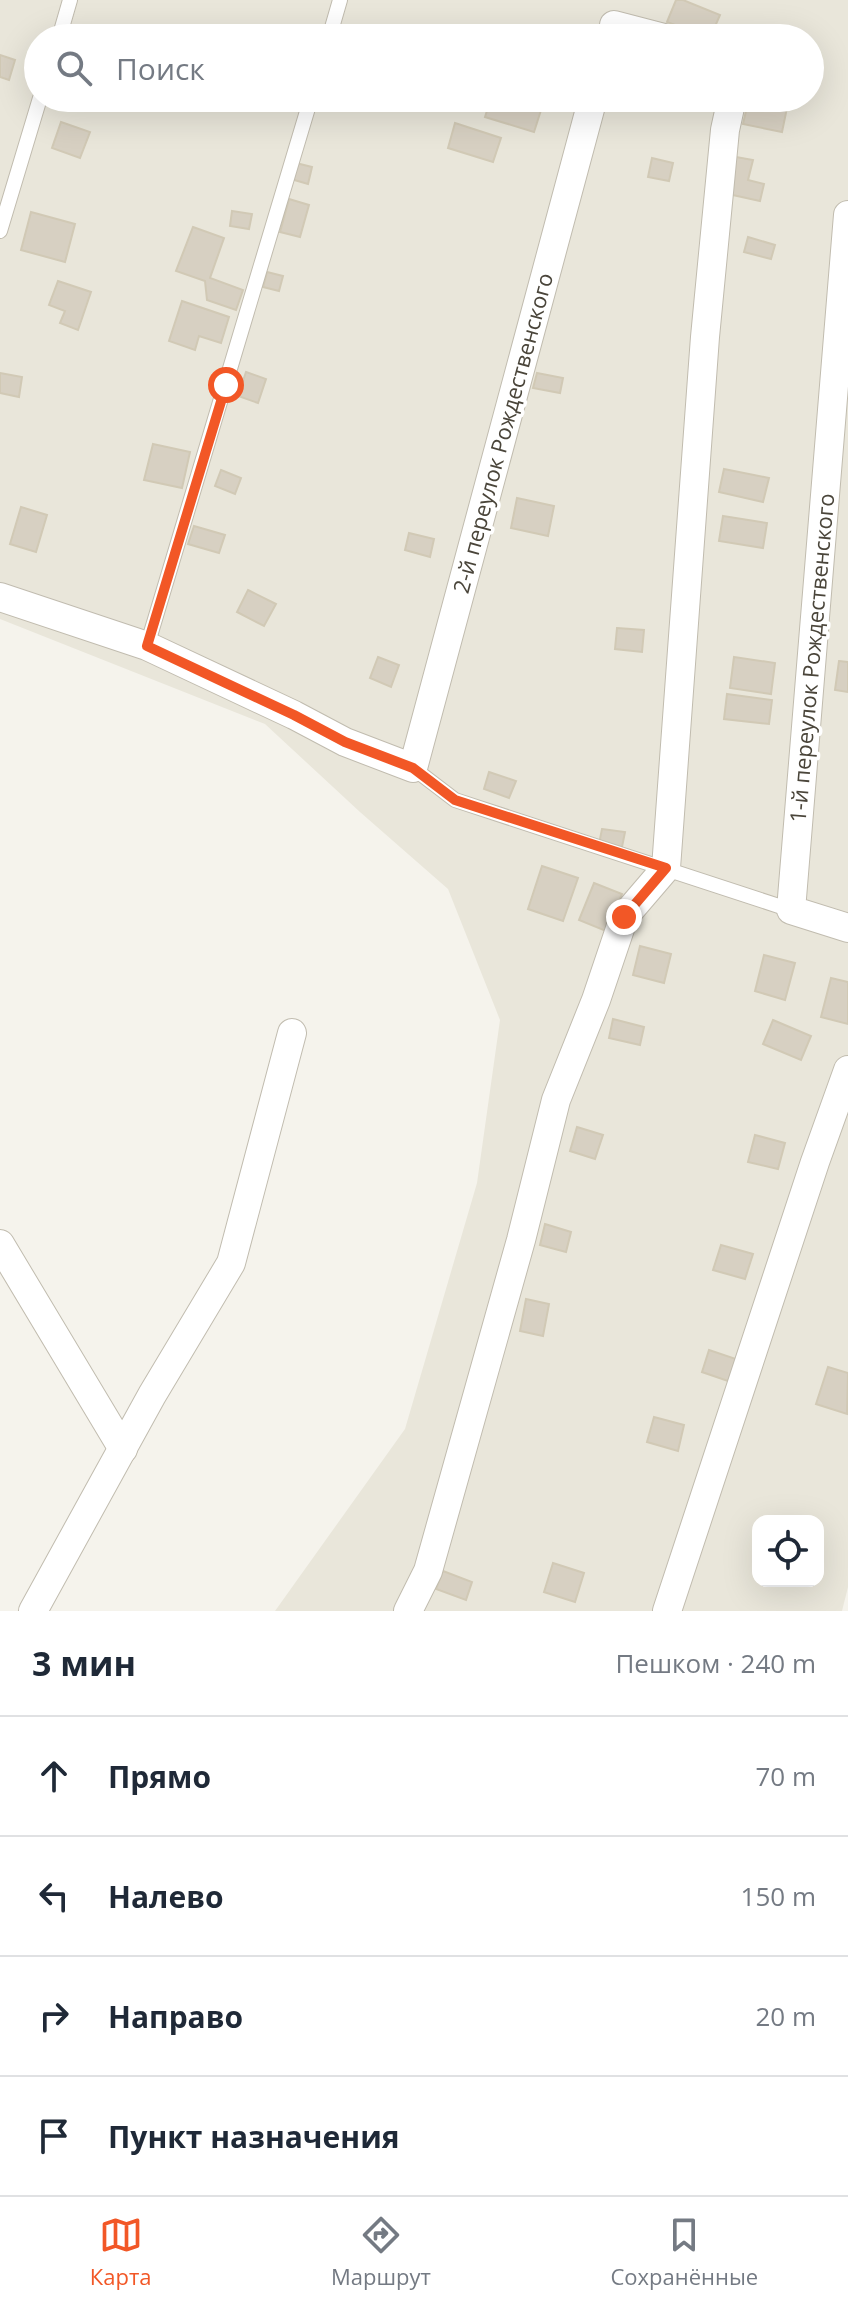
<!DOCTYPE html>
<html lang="ru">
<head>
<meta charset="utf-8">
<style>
	body { margin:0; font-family:"Open Sans",sans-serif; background:#f6f6f7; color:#1f2937 }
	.controls { position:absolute; right:24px; bottom:24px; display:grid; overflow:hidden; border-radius:16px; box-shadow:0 8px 32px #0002 }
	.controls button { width:72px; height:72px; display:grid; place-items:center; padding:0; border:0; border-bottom:2px solid #e0e1e3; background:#fff; color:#1f2937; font:40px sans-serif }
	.stop { position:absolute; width:24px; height:24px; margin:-18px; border:6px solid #f25726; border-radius:50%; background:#fff }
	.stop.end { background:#f25726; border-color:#fff; box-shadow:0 2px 8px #0008 }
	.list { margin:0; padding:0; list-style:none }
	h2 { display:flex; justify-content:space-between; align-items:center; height:104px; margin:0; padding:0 32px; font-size:34px }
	h2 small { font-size:26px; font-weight:400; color:#747a83 }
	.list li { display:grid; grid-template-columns:52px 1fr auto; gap:24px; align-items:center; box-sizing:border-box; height:120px; padding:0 32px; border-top:2px solid #e0e1e3 }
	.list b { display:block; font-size:30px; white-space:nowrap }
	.list em { font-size:26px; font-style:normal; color:#747a83 }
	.icon { flex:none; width:44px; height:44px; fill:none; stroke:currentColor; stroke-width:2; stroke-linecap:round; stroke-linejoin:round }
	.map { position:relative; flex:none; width:848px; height:1611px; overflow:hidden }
	.search { position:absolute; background:#fff; box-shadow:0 8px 32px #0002; left:24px; right:24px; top:24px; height:88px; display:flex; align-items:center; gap:20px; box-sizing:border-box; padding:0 28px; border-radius:44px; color:#747a83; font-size:30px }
	.sheet { height:584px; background:#fff }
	nav { display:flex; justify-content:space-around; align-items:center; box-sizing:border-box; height:112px; border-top:2px solid #e0e1e3; background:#fff; font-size:22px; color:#747a83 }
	nav a { display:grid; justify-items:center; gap:4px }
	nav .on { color:#f25726 }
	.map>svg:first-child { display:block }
</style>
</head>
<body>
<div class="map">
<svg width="848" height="1611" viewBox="0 0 848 1611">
	<rect width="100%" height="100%" fill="#f5f3ec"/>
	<path fill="#e9e6da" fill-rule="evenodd" d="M0,0H848V1587L842,1611H275L405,1429L477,1183L500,1020L448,889L360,812L265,724L0,619ZM38,38H810V98H38ZM758,1521H818V1581H758Z"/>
	<g fill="#d7d0c2" stroke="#d1c9b5" stroke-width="2">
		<path d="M676,0H683L720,15L710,38L667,22Z"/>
		<path d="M0,55L15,60L9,80L0,77Z"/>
		<path d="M68,98H109L107,107Z"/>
		<path d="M491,98H510L542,107L534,132L485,117Z"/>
		<path d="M749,98H789L782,132L743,124Z"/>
		<path d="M61,122L90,132L80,158L52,148Z"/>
		<path d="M455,123L501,138L493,162L448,148Z"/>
		<path d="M736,157L753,160L748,180L764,184L760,201L728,194Z"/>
		<path d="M652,158L673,163L669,181L648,177Z"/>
		<path d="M296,163L312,167L308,184L291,179Z"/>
		<path d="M289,199L309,205L300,237L280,232Z"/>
		<path d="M232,211L252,214L249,229L230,226Z"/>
		<path d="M31,212L75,224L65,262L21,250Z"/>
		<path d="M193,227L224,238L210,278L243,290L236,310L207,300L205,281L176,271Z"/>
		<path d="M748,237L775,245L771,259L744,252Z"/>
		<path d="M267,272L283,276L279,291L263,287Z"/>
		<path d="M58,281L91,292L78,330L60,323L65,311L49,305Z"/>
		<path d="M182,301L229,317L221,343L199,336L195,350L169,341Z"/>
		<path d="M246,372L266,379L258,403L238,396Z"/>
		<path d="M0,373L22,377L19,397L0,393Z"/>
		<path d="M537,373L563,378L560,393L533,388Z"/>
		<path d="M153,444L190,452L182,488L144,480Z"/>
		<path d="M724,469L769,478L763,502L719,492Z"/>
		<path d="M221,470L241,478L235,494L215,486Z"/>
		<path d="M517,498L554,506L548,536L511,528Z"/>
		<path d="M21,507L47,515L36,552L10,544Z"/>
		<path d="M723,516L767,523L763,548L719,541Z"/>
		<path d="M194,526L225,535L219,553L188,544Z"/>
		<path d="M409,533L434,539L430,557L405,550Z"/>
		<path d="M248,590L276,604L264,626L237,612Z"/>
		<path d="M617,628L644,630L642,652L615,649Z"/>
		<path d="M378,657L399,665L391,687L370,678Z"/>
		<path d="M734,657L775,663L771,694L730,688Z"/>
		<path d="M839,661L848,662V692L835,690Z"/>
		<path d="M727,694L772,700L769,724L724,719Z"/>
		<path d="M489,772L516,781L509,798L484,789Z"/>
		<path d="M602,829L625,832L622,847L599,844Z"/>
		<path d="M542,866L578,878L563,921L528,909Z"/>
		<path d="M594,883L622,894L606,931L579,920Z"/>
		<path d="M640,946L671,954L664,983L633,975Z"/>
		<path d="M764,955L795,963L785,1000L755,991Z"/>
		<path d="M831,978L848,982V1024L821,1017Z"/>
		<path d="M613,1019L644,1027L640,1045L609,1038Z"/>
		<path d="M773,1020L811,1036L801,1060L763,1044Z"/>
		<path d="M577,1127L603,1135L595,1159L570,1151Z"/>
		<path d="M755,1135L785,1143L778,1169L748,1162Z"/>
		<path d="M545,1224L571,1232L566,1252L540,1245Z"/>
		<path d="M721,1245L753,1254L745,1279L713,1270Z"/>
		<path d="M526,1299L549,1304L543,1336L520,1331Z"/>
		<path d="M709,1350L736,1359L728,1381L702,1372Z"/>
		<path d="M828,1367L848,1373L847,1414L816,1404Z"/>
		<path d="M654,1417L684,1425L678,1451L647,1442Z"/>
		<path d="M553,1563L584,1573L575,1602L544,1592Z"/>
		<path d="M443,1571L472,1582L466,1600L436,1589Z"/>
	</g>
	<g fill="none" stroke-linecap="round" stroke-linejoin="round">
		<defs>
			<g id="lane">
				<path d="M59,38L70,0"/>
				<path d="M329,38L340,0"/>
				<path d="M0,231L40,98"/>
				<path d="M147,646L311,98"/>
				<path d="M413,768L455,800L791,910"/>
			</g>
			<g id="street">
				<path d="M614,25L664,38"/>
				<path d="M848,215L791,910L848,928"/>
				<path d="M0,597L147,646L294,715L345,742L413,768L593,98"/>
				<path d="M0,1244L123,1449"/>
				<path d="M33,1611L152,1395L231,1263L292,1033"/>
				<path d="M408,1611L428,1571L521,1240L556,1100L596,1000L624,917L666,868L705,337L725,130L732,98"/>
				<path d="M667,1611L815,1162L848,1070"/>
			</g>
		</defs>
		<use href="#lane" stroke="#c1bcaf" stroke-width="16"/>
		<use href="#street" stroke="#c1bcaf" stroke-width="30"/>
		<use href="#lane" stroke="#fff" stroke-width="14"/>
		<use href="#street" stroke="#fff" stroke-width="28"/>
	</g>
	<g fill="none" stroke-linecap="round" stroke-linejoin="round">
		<path stroke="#f25726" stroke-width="10" d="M226,385L147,646L294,715L345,742L413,768L455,800L666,868L624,917"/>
	</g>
	<g text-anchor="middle" stroke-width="7" stroke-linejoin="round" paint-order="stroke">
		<g font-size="22" fill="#4a453a" stroke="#fff">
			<text transform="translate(503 433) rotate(-75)" y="8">2-й переулок Рождественского</text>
			<text transform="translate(812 658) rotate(-85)" y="8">1-й переулок Рождественского</text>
		</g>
	</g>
</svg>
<div class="controls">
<button><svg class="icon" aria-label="locate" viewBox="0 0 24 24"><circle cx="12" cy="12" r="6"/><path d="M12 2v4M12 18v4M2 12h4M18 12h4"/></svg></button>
</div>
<div class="stop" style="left:226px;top:385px"></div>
<div class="stop end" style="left:624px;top:917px"></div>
<div class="search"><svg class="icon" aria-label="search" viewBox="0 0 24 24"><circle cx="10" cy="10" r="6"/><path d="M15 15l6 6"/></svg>Поиск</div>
</div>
<section class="sheet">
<h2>3 мин<small>Пешком · 240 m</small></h2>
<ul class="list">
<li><svg class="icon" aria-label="ahead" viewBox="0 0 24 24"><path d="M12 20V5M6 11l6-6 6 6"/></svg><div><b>Прямо</b></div><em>70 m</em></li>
<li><svg class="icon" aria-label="left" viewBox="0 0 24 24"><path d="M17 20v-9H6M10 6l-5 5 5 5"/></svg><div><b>Налево</b></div><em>150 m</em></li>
<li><svg class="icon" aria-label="right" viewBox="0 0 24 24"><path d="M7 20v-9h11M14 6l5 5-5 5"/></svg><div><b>Направо</b></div><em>20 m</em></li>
<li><svg class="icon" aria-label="arrive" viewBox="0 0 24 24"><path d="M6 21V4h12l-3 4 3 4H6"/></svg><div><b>Пункт назначения</b></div></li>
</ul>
</section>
<nav>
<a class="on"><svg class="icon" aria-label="map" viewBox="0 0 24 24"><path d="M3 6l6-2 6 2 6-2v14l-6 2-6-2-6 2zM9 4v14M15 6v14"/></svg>Карта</a>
<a><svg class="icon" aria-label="directions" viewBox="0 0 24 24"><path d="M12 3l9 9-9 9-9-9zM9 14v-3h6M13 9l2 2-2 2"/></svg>Маршрут</a>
<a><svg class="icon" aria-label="saved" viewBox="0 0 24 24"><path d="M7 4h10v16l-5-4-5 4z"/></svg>Сохранённые</a>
</nav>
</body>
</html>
